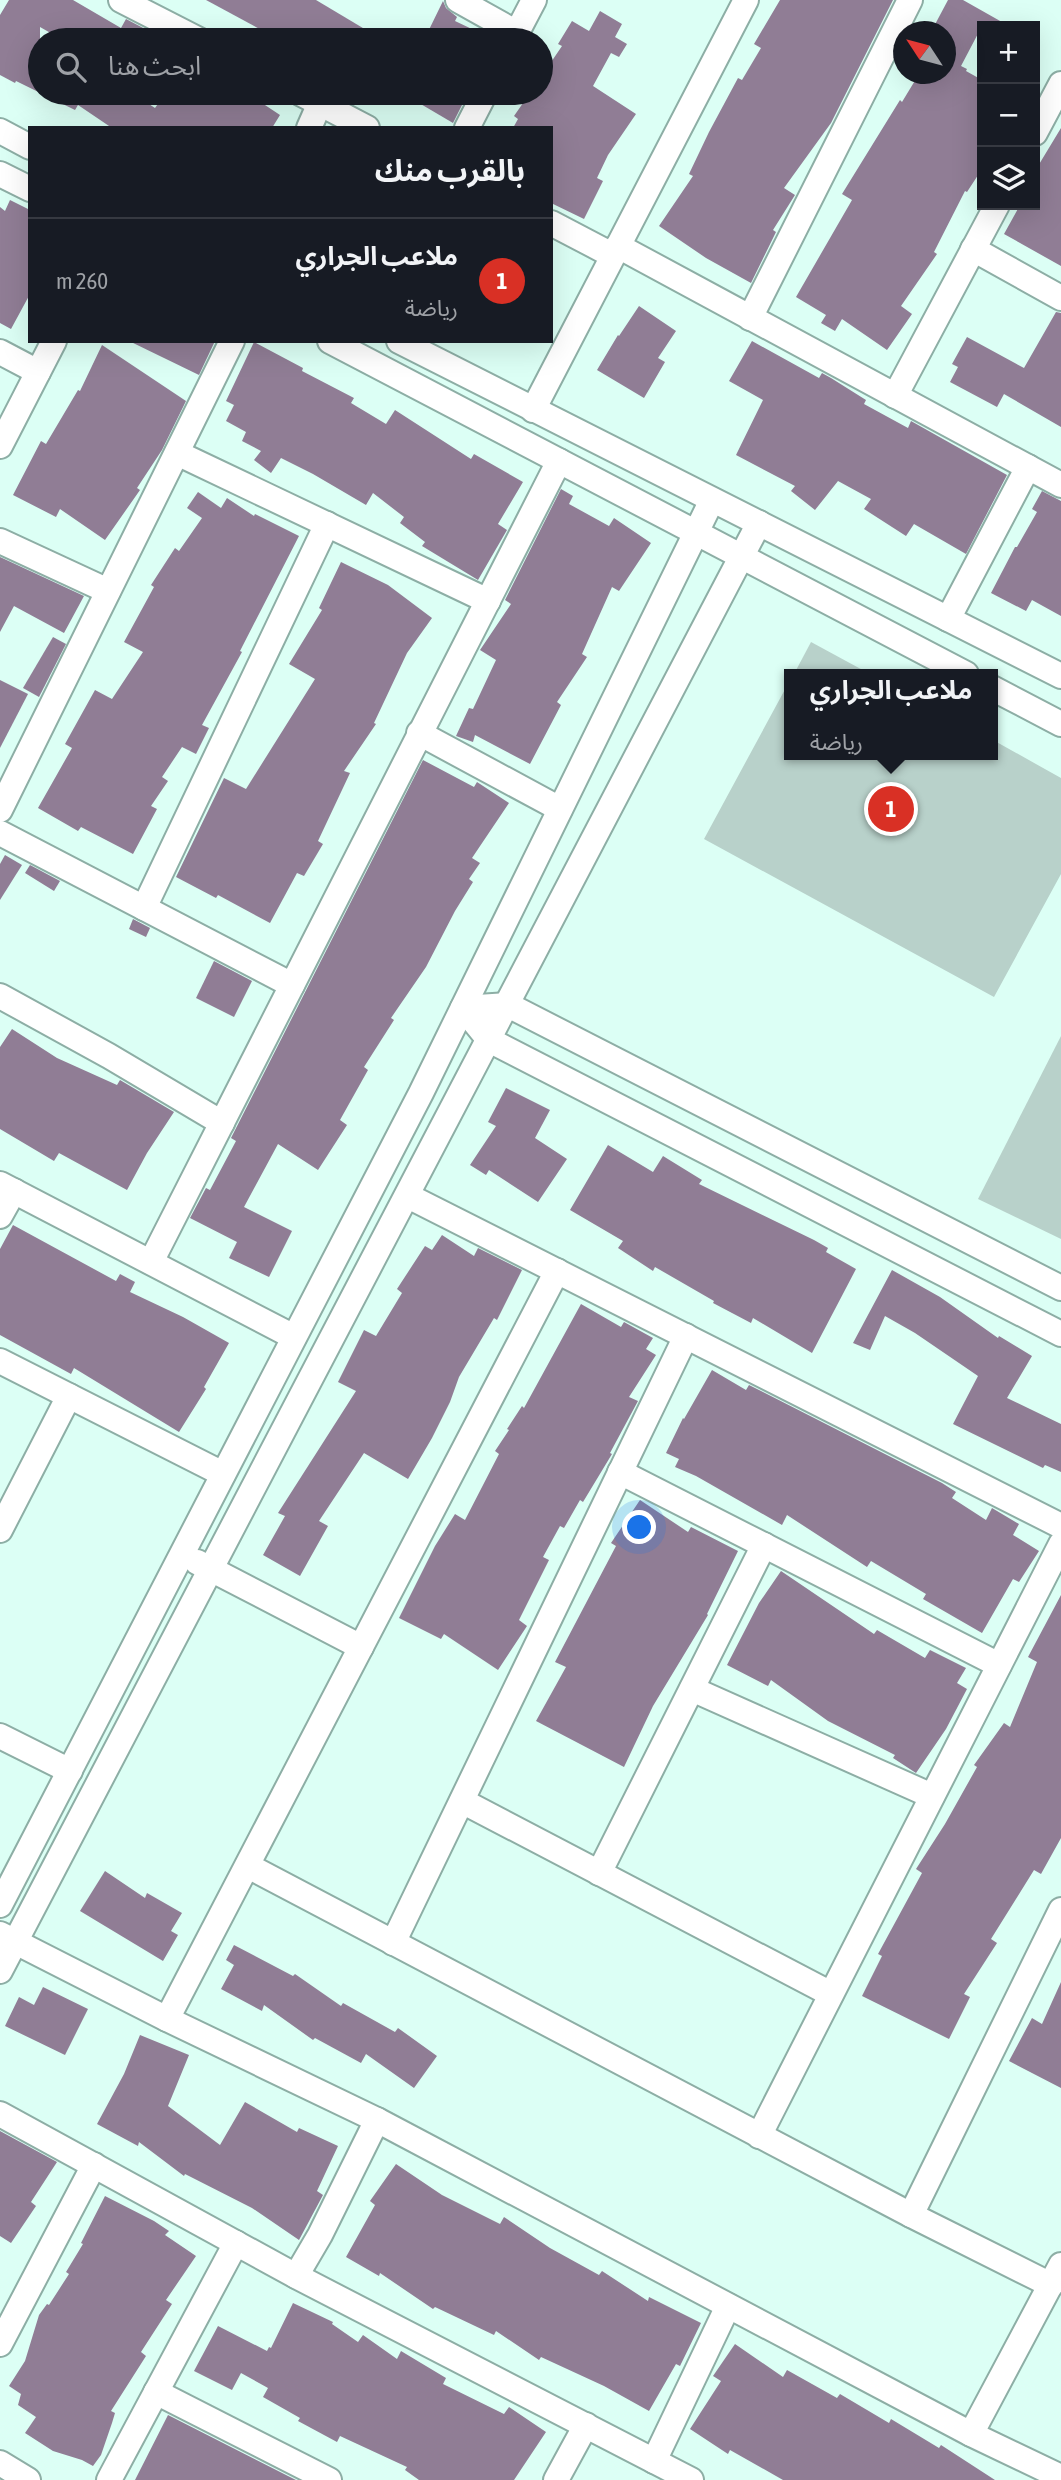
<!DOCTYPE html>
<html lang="ar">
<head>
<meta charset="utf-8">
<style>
	body { margin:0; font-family:"Asap Condensed","Noto Sans Arabic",sans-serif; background:#20242c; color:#f1f3f6; direction:rtl }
	.controls { position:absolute; right:21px; top:21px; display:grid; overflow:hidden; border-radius:0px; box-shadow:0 7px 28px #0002 }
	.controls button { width:63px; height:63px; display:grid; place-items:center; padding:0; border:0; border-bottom:2px solid #363941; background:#171b24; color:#f1f3f6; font:35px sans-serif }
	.compass { position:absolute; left:893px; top:21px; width:63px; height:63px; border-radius:50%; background:#171b24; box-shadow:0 7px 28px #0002; rotate:306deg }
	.you { position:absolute; left:640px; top:1528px; width:24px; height:24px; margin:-18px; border:5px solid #fff; border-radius:50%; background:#1a73e8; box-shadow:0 0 0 10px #1a73e833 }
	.badge { display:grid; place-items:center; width:46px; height:46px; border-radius:50%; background:#d93025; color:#fff; font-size:23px; font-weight:700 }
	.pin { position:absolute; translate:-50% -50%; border:4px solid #fff; box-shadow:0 2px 7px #0006 }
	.popup { position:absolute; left:784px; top:669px; width:214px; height:91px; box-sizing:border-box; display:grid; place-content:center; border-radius:0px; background:#171b24; filter:drop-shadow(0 2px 5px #0005); font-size:23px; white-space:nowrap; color:#9ea1a6 }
	.popup b { font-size:26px; color:#f1f3f6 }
	.popup::after { content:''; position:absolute; left:50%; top:100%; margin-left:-14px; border:14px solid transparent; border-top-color:#171b24 }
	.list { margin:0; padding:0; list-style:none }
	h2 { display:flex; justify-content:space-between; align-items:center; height:91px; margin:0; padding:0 28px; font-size:30px }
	h2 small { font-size:23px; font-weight:400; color:#9ea1a6 }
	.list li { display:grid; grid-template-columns:46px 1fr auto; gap:21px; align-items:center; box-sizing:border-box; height:126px; padding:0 28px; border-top:2px solid #363941 }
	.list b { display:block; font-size:26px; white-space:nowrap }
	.list p { margin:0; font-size:23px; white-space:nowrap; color:#9ea1a6 }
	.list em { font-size:23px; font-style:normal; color:#9ea1a6 }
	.icon { flex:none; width:38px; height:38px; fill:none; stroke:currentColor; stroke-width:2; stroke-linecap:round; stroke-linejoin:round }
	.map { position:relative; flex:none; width:1061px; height:2480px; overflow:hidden; direction:ltr }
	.search { position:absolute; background:#171b24; box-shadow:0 7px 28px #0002; left:28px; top:28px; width:525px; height:77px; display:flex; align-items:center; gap:18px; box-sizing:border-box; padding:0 24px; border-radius:38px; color:#9ea1a6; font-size:26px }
	.panel { position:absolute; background:#171b24; box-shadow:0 7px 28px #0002; left:28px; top:126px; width:525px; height:217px; border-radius:0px; direction:rtl }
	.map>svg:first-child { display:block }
</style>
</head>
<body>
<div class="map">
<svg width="1061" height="2480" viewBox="0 0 1061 2480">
	<rect width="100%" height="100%" fill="#dcfff5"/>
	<g fill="#b8d1ca">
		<path d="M811,642L870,674H794Z"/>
		<path d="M789,682L790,755H992L993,740L1061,778V874L994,997L704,839Z"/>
		<path d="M1061,1036V1239L978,1199Z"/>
	</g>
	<g fill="#907d95">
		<path d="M9,0H73L121,28L126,19L147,30L142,40H63L40,27V93H132L155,108L166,93H247L280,115L272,128H112L78,105L75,110L16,81L15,83L0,75V15Z"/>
		<path d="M206,0H316L383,40H280Z"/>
		<path d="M780,0H893L831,123L784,188L795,195L773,230L776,232L751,283L706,258L659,226L693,176L689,174L709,132L738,78L742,80L761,48L754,44Z"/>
		<path d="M948,0H963L1009,26H982L961,66L967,69L966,71L982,80V169L967,192L965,191L934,252L937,254L901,306L912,314L887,350L842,319L835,331L821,323L826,315L796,297L852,200L842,194L900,100L902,102L919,74H946V32H931Z"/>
		<path d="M443,1L446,8L457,17L455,21L495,40H424Z"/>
		<path d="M600,11L622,24L615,37L627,44L619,57L611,53L593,86L636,114L608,155L597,178L603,181L584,219L551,203V128H513L518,119L514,116L530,93H541V77L562,46L558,44L572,21L589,31Z"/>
		<path d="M402,93H468L453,123Z"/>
		<path d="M1061,128V266L1004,234L1020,205H1035V171Z"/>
		<path d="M10,200L30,210V294L11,329L0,323V207L5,211Z"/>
		<path d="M639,306L676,331L658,358L665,362L644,398L597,370L618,335L619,336Z"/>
		<path d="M1056,312L1061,313V427L1004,394L997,407L950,382L958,367L952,364L967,337L1024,368Z"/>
		<path d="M129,341H215L199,375Z"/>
		<path d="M752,341L819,378L822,373L831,378L866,400L864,404L908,428L911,421L1007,475L966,554L914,524L906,536L864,509L871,499L838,481L815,510L791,491L795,486L736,455L763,400L729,381Z"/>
		<path d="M254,342L303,368L302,371L354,398L351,403L386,424L395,410L471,459L474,454L523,482L498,524L507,530L478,580L422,546L425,542L400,523L404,517L373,493L366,505L313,474L281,458L271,473L254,460L261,451L242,441L246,432L226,421L234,405L226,401Z"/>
		<path d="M102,345L186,401L162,450L137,488L140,490L105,540L60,509L56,517L13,495L41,441L46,444L78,390L80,391Z"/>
		<path d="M561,489L573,496L569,504L609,526L614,518L651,543L619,591L612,587L582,654L587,657L557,702L561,705L530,764L475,735L473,742L456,736L469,708L473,709L496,660L480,650L511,604L505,600Z"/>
		<path d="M1042,491L1061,501V616L1032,600L1026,611L991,593L1015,547H1017L1037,512L1032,509Z"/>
		<path d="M198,492L221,508L227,498L254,516L255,514L299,536L240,651L242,652L202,725L209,728L196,754L182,747L162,777L168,781L151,806L157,809L133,854L81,827L78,831L38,808L72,748L65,744L95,690L112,699L143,652L124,642L154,587L151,585L175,548L179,551L202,518L187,508Z"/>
		<path d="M0,557L84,596L64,633L14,606L0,632Z"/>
		<path d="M341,562L388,585L432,618L407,653L374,723L376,724L344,771L350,773L318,841L323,844L304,876L297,873L270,923L218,895L216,898L176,877L224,778L246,789L315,679L289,664L322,610L319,608Z"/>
		<path d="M53,637L66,644L39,697L23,688Z"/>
		<path d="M0,680L28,694L0,748Z"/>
		<path d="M423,760L474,787L477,782L509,803L472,858L480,863L469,879L473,882L455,911L426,967L391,1018L394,1020L364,1067L368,1070L340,1120L347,1125L318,1170L278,1144L244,1207L292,1231L269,1277L229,1258L237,1242L190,1218L206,1188L210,1190L236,1141L231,1138Z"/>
		<path d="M5,855L22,865L0,900V864Z"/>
		<path d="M30,865L60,881L54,891L25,873Z"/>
		<path d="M133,919L150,928L146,937L129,929Z"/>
		<path d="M214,961L252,981L234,1017L196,998Z"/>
		<path d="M12,1029L57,1058L117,1085L120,1080L174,1112L147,1153L127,1190L59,1153L54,1161L0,1129V1047Z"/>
		<path d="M506,1088L550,1110L535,1138L567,1159L538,1202L489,1170L486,1175L470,1165L496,1126L488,1122Z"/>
		<path d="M608,1145L653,1172L663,1156L702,1180L699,1184L814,1240L828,1248L826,1252L856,1269L812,1353L753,1318L751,1323L713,1303L714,1301L655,1267L653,1271L618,1248L623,1241L570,1210Z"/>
		<path d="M13,1225L116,1281L120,1274L135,1282L130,1292L183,1317L229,1343L204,1387L206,1389L179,1432L74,1368L71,1374L0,1335V1249Z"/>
		<path d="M442,1235L474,1256L478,1248L522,1270L497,1320L494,1318L459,1377L450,1402L432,1438L408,1479L364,1453L319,1521L328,1526L300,1576L263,1555L285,1516L278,1513L356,1391L338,1382L364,1330L376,1336L402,1293L397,1289L425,1246L432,1250Z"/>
		<path d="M892,1270L940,1297L998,1338L999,1336L1032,1356L1007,1398L1061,1424V1472L1045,1465L1043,1468L953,1424L978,1376L915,1333L885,1316L870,1350L853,1343Z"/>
		<path d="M581,1304L621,1327L624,1322L653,1338L646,1349L656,1355L629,1397L638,1401L610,1453L612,1454L583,1502L580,1500L564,1528L560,1526L543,1557L549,1560L519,1620L527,1626L498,1670L444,1634L441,1639L399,1618L435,1546L455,1514L465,1520L499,1454L495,1451L509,1430L507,1429L522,1406L524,1408Z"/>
		<path d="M712,1370L746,1390L749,1385L942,1483L956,1492L952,1498L986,1520L992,1508L1019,1524L1013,1535L1039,1551L1019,1582L1013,1579L982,1633L923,1599L926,1594L871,1561L867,1567L787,1515L782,1525L696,1476L675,1467L679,1459L666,1453L683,1418L684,1419Z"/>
		<path d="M640,1500L688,1532L691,1527L738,1551L707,1614L708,1615L653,1706L624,1767L536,1721L566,1667L555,1662L616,1546L611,1543Z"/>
		<path d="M781,1571L874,1634L877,1630L925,1658L930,1650L966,1668L957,1683L967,1689L946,1729L916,1773L893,1758L895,1755L828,1721L771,1680L768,1686L727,1665L759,1603Z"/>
		<path d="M1061,1595V1838L1041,1874L1034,1870L991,1939L997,1943L964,1994L970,1997L949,2039L862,1996L882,1956L878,1954L922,1873L916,1869L945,1824L977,1767L974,1765L1004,1723L1010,1727L1037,1662L1028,1657Z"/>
		<path d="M105,1871L145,1898L147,1893L182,1913L171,1931L178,1935L163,1961L80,1911Z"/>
		<path d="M234,1945L293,1976L295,1974L341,2006L343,2003L395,2032L398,2028L437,2056L414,2088L366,2054L361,2063L315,2038L313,2040L264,2005L262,2011L221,1989L234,1965L226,1960Z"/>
		<path d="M1061,1982V2088L1009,2061L1032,2018L1042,2024Z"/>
		<path d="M43,1987L88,2009L65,2055L5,2026L19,1997L34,2005Z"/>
		<path d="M140,2035L189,2055L168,2106L220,2145L245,2102L297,2132L299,2128L338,2146L317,2191L323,2195L299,2240L252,2208L185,2174L184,2176L139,2142L138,2146L97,2124L124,2074Z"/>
		<path d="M0,2131L57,2162L31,2202L36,2206L11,2243L0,2236Z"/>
		<path d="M396,2164L442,2195L500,2224L504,2217L550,2248L599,2275L602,2271L648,2301L649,2297L701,2323L680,2366L676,2364L649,2411L604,2386L541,2357L539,2360L496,2331L494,2335L435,2307L433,2309L380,2273L379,2276L346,2257L375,2205L370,2201Z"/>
		<path d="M105,2196L154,2221L169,2231L165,2235L196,2256L166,2300L172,2304L141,2352L146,2356L111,2411L115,2413L112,2423L101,2455L93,2466L82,2460L53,2451L25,2433L36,2417L18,2405L21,2394L9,2386L25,2361L39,2315L47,2304L49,2305L69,2274L66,2272L83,2244L81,2243Z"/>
		<path d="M293,2303L333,2322L332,2324L358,2342L363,2335L397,2359L401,2351L446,2378L443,2384L504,2414L509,2407L546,2432L514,2480H419L405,2470L407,2467L340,2436L337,2442L298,2421L300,2418L263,2397L268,2388L241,2373L232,2390L194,2371L218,2326L267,2351L269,2347L271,2348Z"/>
		<path d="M735,2344L783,2377L787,2370L837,2398L840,2394L889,2423L891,2419L939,2448L941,2445L995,2480H783L730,2450L728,2454L690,2429L721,2381L713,2376Z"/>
		<path d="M168,2415L288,2476L296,2480H135Z"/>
	</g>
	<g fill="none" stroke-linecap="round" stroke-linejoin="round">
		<defs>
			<g id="street">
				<path d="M121,0L199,40"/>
				<path d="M458,0L517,33"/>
				<path d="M513,40L534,0"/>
				<path d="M300,93L367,128"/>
				<path d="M309,128L320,103"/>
				<path d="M467,128L485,93"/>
				<path d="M0,131L30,147"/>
				<path d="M1035,133L1061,84"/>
				<path d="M0,174L30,189"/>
				<path d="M551,223L612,255"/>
				<path d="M618,246L1061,485"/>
				<path d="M973,249L1061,298"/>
				<path d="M750,318L910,0"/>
				<path d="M330,341L966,674"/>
				<path d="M399,341L1061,676"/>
				<path d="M0,352L38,372"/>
				<path d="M895,396L997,205"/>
				<path d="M533,410L746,0"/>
				<path d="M0,446L54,341"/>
				<path d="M177,453L488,601"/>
				<path d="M0,541L108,591"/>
				<path d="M948,619L1028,467"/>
				<path d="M992,688L1061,724"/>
				<path d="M419,733L560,809"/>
				<path d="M0,810L232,341"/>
				<path d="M0,833L292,985"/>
				<path d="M144,908L327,524"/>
				<path d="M0,996L109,1056L222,1123"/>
				<path d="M463,1008L489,1040L1061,1334"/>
				<path d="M463,1008L508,1005L1061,1288"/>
				<path d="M0,1184L294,1337"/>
				<path d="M408,1196L1061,1526"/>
				<path d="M0,1216L14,1191"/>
				<path d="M151,1262L559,461"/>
				<path d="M0,1361L223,1474"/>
				<path d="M620,1472L999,1665"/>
				<path d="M0,1530L69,1396"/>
				<path d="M197,1562L361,1647"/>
				<path d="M692,1689L932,1796"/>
				<path d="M0,1736L70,1771"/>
				<path d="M462,1801L831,1994"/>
				<path d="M248,1866L911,2215L1051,2285"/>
				<path d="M599,1873L764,1545"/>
				<path d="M0,1905L421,1093L712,500"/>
				<path d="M0,1934L167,2019L377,2120L971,2434L1061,2477"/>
				<path d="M393,1943L686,1336"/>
				<path d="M0,1971L759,523"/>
				<path d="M167,2019L557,1271"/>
				<path d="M0,2114L296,2276L691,2480"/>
				<path d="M759,2136L1061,1544"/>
				<path d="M911,2215L1061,1910"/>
				<path d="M296,2276L320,2235L377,2120"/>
				<path d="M0,2344L94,2165"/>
				<path d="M156,2392L329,2480"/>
				<path d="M971,2434L1061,2265"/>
				<path d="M654,2461L728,2306"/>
				<path d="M0,2463L28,2480"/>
				<path d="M109,2480L236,2243"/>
				<path d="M556,2480L586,2425"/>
			</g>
		</defs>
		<use href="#street" stroke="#8daea5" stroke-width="28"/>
		<use href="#street" stroke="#fff" stroke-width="24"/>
	</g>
</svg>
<div class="controls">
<button>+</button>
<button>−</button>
<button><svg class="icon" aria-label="layers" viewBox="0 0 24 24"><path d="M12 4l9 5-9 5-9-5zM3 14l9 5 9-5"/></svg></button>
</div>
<svg class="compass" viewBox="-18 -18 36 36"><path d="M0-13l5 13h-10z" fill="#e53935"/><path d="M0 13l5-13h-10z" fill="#9ea1a6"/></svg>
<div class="you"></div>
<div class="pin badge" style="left:891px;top:809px">1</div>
<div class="popup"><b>ملاعب الجراري</b>رياضة</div>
<div class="search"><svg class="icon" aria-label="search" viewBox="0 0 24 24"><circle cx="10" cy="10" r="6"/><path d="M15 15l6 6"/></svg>ابحث هنا</div>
<section class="panel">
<h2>بالقرب منك<small></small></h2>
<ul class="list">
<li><span class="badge">1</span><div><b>ملاعب الجراري</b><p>رياضة</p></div><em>260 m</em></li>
</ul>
</section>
</div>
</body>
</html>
